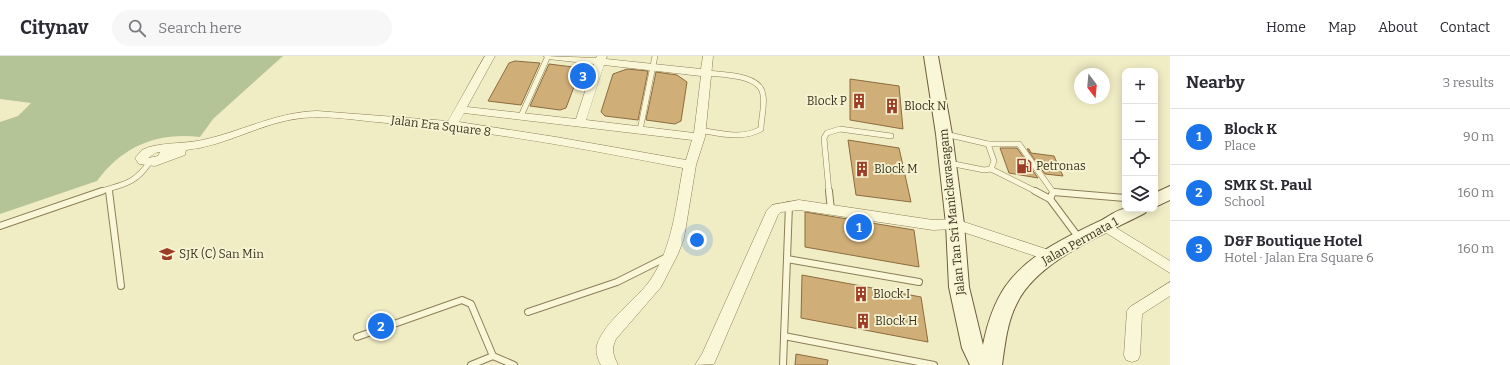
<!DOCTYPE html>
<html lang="en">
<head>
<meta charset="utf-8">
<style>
	body { margin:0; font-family:Bitter,serif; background:#f7f7f7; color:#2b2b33 }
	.controls { position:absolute; right:12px; top:12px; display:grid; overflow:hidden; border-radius:8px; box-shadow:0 2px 10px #0003 }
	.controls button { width:36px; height:36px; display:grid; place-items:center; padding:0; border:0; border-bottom:1px solid #e1e1e2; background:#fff; color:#2b2b33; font:20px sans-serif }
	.compass { position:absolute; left:1074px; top:12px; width:36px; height:36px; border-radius:50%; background:#fff; box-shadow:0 2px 10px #0003; rotate:164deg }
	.you { position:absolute; left:697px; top:184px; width:14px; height:14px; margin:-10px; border:3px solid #fff; border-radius:50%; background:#1a73e8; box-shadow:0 0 0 6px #1a73e833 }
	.badge { display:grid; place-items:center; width:26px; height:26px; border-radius:50%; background:#1a73e8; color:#fff; font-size:13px; font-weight:700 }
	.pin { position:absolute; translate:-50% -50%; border:2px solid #fff; box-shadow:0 1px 4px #0006 }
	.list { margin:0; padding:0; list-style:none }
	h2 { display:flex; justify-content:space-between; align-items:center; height:52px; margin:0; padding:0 16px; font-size:17px }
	h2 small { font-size:13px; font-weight:400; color:#7c7c81 }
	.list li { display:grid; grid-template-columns:26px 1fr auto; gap:12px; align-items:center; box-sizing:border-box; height:56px; padding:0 16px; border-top:1px solid #e1e1e2 }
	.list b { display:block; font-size:15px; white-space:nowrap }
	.list p { margin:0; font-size:13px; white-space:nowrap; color:#7c7c81 }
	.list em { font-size:13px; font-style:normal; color:#7c7c81 }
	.icon { flex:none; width:22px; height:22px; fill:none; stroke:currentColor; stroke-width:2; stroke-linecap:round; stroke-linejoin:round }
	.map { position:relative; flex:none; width:1170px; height:309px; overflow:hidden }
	header { display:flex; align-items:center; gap:24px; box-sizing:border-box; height:56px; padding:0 20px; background:#fff; border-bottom:1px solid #e1e1e2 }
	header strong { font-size:19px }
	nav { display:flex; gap:22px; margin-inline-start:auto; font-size:14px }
	.search { width:280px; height:36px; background:#f7f7f7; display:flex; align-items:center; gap:10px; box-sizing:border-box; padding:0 14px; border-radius:22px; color:#7c7c81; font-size:15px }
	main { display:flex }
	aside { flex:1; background:#fff }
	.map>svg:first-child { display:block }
</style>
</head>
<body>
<header>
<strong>Citynav</strong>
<div class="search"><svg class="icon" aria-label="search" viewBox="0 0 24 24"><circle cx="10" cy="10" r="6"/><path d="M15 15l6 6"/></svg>Search here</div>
<nav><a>Home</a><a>Map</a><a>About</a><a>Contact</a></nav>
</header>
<main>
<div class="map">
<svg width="1170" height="309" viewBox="0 0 1170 309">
	<rect width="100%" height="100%" fill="#f0ecc4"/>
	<path fill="#b5c496" d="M0,0H283L213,63L200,81C157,76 123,90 97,125L0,158V66L18,60L31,47L0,43Z"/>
	<g fill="#d0ae78" stroke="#8c6c3e">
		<path d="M515,5L540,7L521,49L488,45L509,7Z"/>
		<path d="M549,8L581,12L566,52L560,54L530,50Z"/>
		<path d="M627,13L648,15L638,64L605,60L601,56L613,18Z"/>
		<path d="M656,16L677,19L687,26L681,65L675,68L646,64Z"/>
		<path d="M850,23L899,30L903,73L850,64Z"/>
		<path d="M848,84L899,92L911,146L856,139Z"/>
		<path d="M1000,92H1017L1038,122L1009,117Z"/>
		<path d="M1027,93H1029L1031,97L1054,100L1063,120L1045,118Z"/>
		<path d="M805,156L914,174L919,211L805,191Z"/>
		<path d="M802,219L921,241L928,286L801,262Z"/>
		<path d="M796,298L828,304L827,309H795Z"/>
	</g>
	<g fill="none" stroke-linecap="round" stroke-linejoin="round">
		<defs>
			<g id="lane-far1">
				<path d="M521,60L548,0"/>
				<path d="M640,74L655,0"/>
				<path d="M699,74C719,77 742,84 761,73C761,62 765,50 763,39C761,18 722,19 706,17"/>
				<path d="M945,78L988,88L994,105L991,113"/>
				<path d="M988,88H1019L1053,136"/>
				<path d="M949,107L984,114L991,113L1037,136"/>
				<path d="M109,134V136"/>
				<path d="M99,136C122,128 134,129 149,107"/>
				<path d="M829,136L824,82L827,77L840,73L891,80"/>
				<path d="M1053,136H1058"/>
			</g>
			<g id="lane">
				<path d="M109,135L121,230"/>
				<path d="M829,135L831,154"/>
				<path d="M1035,135L1050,143"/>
				<path d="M0,170L102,135"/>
				<path d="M1079,182L1050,143L1053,136L1125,142"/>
				<path d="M787,203L919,226"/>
				<path d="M528,256L617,226L667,201"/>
				<path d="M784,280L934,309"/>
				<path d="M357,281L462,244L471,248L493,300L514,309"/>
				<path d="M471,309L493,300"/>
				<path d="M783,309L789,149"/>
			</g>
			<g id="street">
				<path d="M485,0H495L467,51L576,63L594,8L548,3L543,0L596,2L597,0H607L606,3L701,13L703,0H713L705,81L696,109L684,182L678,198L661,231L616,283C611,293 613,299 618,309H601C598,304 595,295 597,289C605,264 637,244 651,223C673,190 676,149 683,112C585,93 487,74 387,67C360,65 330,59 302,62C262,66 227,90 186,94L185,99L155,110L139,108L135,102L142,94L149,91C168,86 188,88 207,83C244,74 278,56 317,55L448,65ZM604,9L701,20L694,77L586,64ZM464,57L692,84L686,104L556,81L459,66ZM157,96H160L158,100L148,102Z"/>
				<path d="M799,144L933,164L955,163L1055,196L1057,200L1055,204L1050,205L954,173L933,174L799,154L781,156L778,159L714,308L695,309L702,298L767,154L772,149Z"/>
				<path d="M1105,165L1170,205V217L1100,173L1098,170L1100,167Z"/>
				<path d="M1170,226V240L1142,258L1140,299L1138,304L1132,306L1126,304L1124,299L1127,255L1130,251Z"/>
			</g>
			<g id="secondary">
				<path d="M924,0H938L952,78L964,168L969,231L983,289C987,269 993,249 1005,231C1027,199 1068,180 1102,164C1109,160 1117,154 1124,153C1130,152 1141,153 1148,153L1145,157C1105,178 1038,204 1017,247C1007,266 1005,288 1002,309H970L962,292L949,231L946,168L936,78Z"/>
				<path d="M1170,130V144L1155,151V137Z"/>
			</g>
		</defs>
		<use href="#lane-far1" stroke="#8c7e59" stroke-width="6"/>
		<use href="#lane" stroke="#8c7e59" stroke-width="8"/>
		<use href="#street" stroke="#8c7e59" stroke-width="1"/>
		<use href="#secondary" stroke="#6e5f3c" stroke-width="2"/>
		<use href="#lane-far1" stroke="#faf7d8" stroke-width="5"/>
		<use href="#lane" stroke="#faf7d8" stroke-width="6"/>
		<use href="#street" fill="#faf7d8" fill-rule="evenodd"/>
		<use href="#secondary" fill="#faf7d8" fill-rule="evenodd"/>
	</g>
	<defs>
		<symbol id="building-bare" viewBox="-9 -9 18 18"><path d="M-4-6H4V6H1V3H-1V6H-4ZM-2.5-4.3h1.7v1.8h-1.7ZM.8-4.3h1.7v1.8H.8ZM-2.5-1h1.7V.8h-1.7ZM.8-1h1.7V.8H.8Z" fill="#9e3d26" stroke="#f7f4d4" stroke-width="2.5" paint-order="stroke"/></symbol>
		<symbol id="fuel-bare" viewBox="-9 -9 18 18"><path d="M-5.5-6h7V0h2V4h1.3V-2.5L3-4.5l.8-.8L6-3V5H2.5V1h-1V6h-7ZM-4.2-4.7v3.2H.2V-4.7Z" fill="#9e3d26" stroke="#f7f4d4" stroke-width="2.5" paint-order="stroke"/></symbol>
		<symbol id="school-bare" viewBox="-9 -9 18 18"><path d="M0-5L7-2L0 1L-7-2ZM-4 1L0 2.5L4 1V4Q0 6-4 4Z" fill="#9e3d26" stroke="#f7f4d4" stroke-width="2.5" paint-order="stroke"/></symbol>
	</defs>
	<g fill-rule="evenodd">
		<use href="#building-bare" x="848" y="34" width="22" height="22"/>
		<use href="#building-bare" x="881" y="39" width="22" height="22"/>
		<use href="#fuel-bare" x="1013" y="99" width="22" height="22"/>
		<use href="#building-bare" x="851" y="102" width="22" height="22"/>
		<use href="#school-bare" x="156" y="187" width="22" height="22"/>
		<use href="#building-bare" x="850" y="227" width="22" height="22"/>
		<use href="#building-bare" x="852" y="254" width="22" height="22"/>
	</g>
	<g text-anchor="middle" stroke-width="3.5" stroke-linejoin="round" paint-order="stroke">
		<g font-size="12" fill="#3b321e" stroke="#f7f4d4" text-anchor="start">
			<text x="847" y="49" text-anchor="end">Block P</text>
			<text x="904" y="54">Block N</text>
			<text x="1036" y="114">Petronas</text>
			<text x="874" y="117">Block M</text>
			<text x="179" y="202">SJK (C) San Min</text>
			<text x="873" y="242">Block I</text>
			<text x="875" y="269">Block H</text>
		</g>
		<g font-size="12" fill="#3b321e" stroke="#f7f4d4">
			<text transform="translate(441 70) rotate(7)" y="4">Jalan Era Square 8</text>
			<text transform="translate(952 156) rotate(-96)" y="4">Jalan Tan Sri Manickavasagam</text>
			<text transform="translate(1080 185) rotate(-29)" y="4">Jalan Permata 1</text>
		</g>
	</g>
</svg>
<div class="controls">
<button>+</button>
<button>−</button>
<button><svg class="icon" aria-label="locate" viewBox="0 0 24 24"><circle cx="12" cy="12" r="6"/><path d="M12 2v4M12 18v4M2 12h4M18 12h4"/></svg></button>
<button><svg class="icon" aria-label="layers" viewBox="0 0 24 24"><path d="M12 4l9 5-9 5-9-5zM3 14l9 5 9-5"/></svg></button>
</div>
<svg class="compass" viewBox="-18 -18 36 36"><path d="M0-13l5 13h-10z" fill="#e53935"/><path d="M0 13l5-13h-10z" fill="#7c7c81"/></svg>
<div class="you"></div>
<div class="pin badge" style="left:859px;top:171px">1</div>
<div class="pin badge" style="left:381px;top:270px">2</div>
<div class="pin badge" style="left:583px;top:20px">3</div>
</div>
<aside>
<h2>Nearby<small>3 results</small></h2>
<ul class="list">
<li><span class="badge">1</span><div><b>Block K</b><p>Place</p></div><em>90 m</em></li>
<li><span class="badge">2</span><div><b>SMK St. Paul</b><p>School</p></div><em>160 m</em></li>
<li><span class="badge">3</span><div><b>D&amp;F Boutique Hotel</b><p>Hotel · Jalan Era Square 6</p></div><em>160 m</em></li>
</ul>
</aside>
</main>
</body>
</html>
